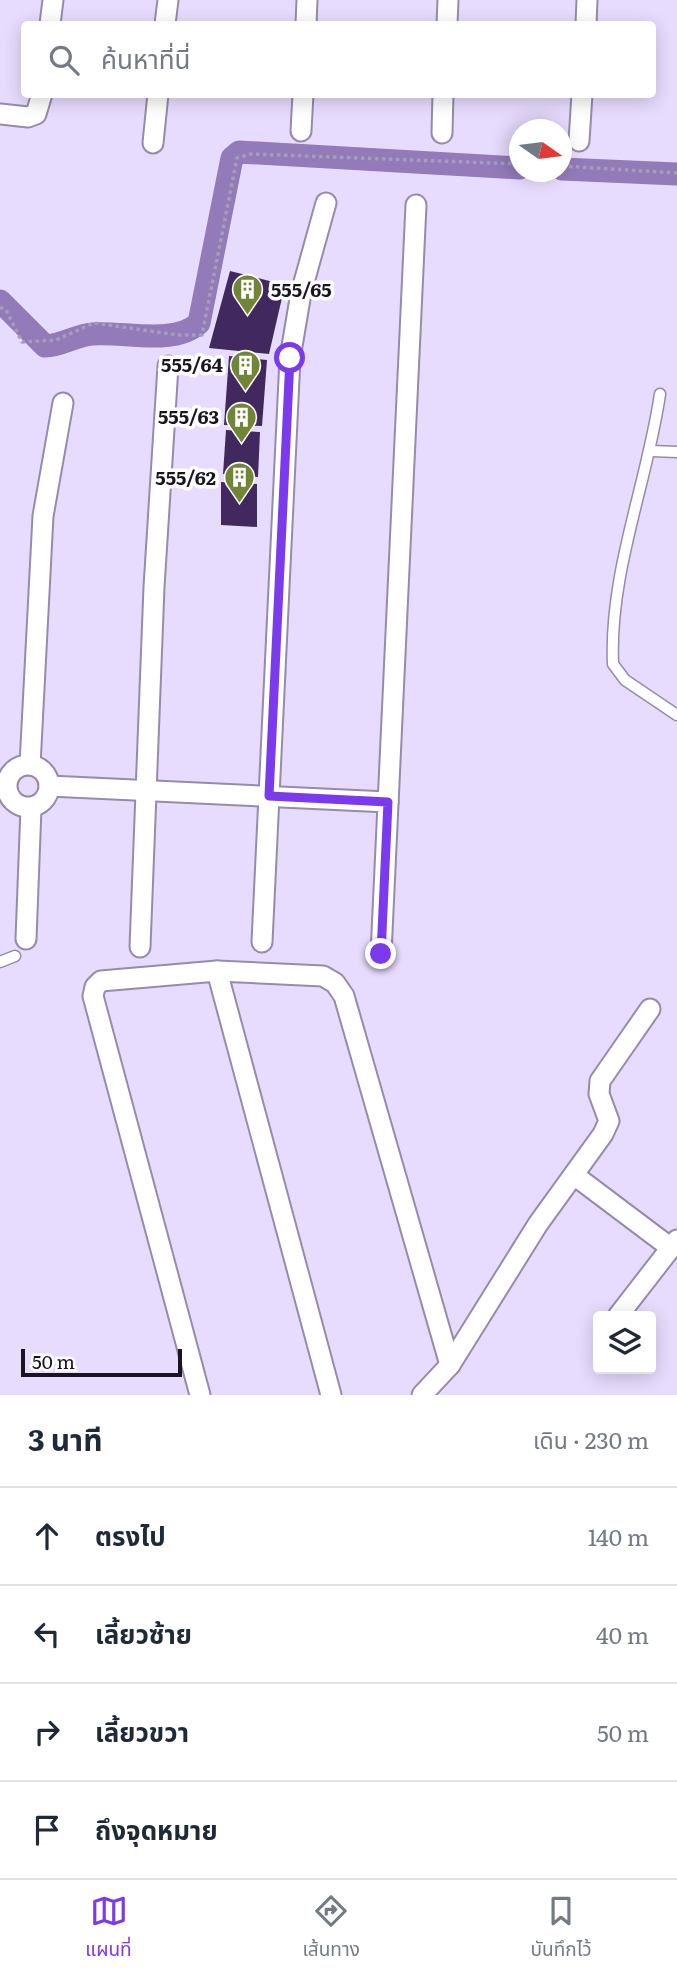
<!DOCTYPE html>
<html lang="th">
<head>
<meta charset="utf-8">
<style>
	body { margin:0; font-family:Literata,"Noto Sans Thai",serif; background:#f6f6f7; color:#1f2937 }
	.controls { position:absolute; right:21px; bottom:21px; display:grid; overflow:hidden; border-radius:7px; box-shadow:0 4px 18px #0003 }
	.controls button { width:63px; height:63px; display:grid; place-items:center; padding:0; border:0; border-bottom:2px solid #e0e1e3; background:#fff; color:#1f2937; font:35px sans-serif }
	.compass { position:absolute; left:509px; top:119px; width:63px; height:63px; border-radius:50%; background:#fff; box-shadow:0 4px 18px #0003; rotate:104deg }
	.scale { position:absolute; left:21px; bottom:18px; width:161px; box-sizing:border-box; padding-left:7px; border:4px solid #191420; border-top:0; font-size:19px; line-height:24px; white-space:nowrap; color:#191420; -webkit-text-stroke:5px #fff; paint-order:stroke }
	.stop { position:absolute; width:21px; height:21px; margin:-16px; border:5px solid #7c3aed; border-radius:50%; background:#fff }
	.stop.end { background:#7c3aed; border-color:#fff; box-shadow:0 2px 7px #0008 }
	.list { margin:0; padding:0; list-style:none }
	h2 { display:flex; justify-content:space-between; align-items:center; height:91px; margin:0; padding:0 28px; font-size:30px }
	h2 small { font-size:23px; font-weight:400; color:#747a83 }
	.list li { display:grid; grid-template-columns:46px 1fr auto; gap:21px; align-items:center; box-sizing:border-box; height:98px; padding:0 28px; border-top:2px solid #e0e1e3 }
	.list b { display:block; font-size:26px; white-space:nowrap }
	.list em { font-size:23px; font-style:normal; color:#747a83 }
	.icon { flex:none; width:38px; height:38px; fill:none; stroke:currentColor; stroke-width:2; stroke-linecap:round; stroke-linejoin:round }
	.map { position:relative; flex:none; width:677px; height:1395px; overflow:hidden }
	.search { position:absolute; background:#fff; box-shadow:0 4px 18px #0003; left:21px; right:21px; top:21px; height:77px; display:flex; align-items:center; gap:18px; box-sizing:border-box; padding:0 24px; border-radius:7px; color:#747a83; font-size:26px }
	.sheet { height:483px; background:#fff }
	nav { display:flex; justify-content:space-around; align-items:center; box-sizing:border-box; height:98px; border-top:2px solid #e0e1e3; background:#fff; font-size:19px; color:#747a83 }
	nav a { display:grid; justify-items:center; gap:4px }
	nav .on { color:#7c3aed }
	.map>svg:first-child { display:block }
</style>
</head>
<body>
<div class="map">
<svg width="677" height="1395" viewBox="0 0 677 1395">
	<rect width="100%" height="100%" fill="#e8dcfe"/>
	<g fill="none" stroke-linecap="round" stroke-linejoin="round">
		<g stroke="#937ab9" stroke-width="23">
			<path d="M562,169L677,174"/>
			<path d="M0,301L45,346C62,346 76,335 92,334C123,331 174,346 199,323L232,158L239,152L520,168"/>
		</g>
	</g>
	<g fill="#41285f">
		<path d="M230,271L285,285L269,354L209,348Z"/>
		<path d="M229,356L267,360L262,426L224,425Z"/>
		<path d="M226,430L260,432L258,477L223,474Z"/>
		<path d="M221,482L257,484V527L221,525Z"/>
	</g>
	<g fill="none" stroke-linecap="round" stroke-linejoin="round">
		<defs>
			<g id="lane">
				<path d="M660,394C647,484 609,573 613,664L625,680L677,715"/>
				<path d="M652,451L677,452"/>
				<path d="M0,962L15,956"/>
			</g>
			<g id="street">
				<path d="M50,24L53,0"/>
				<path d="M165,24L168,0"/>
				<path d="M306,24L307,0"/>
				<path d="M447,24L448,0"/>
				<path d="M586,24L587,0"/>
				<path d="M0,114L28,117L36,114L42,94"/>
				<path d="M301,131L303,94"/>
				<path d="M442,133L443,94"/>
				<path d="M579,141L582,94"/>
				<path d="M153,143L158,94"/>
				<path d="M30,765L43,516L63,403"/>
				<circle cx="28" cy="786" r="21"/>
				<path d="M49,786L388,802"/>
				<path d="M26,939L31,808"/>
				<path d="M262,942L290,358L301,293L326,203"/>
				<path d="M140,947L154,587L168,366"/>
				<path d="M381,954L416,205"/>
				<path d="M217,971L331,1395"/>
				<path d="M574,1175L671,1248"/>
				<path d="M618,1316L677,1240"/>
				<path d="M200,1395L93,996L95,987L101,981L217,971L323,976L335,983L344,996L450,1365"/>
				<path d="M422,1395L450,1365L538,1224L603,1134L609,1121L599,1094L600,1081L650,1009"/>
			</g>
		</defs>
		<use href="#lane" stroke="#968baa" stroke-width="13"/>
		<use href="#street" stroke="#968baa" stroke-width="23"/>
		<g stroke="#a69db8" stroke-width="3.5" stroke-dasharray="3.5 3.5" stroke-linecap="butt">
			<path d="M562,166L677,173"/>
			<path d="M0,307L6,310L22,342L56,340L94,323L178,335H202L237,158L251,154L520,164"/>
		</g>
		<use href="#lane" stroke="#fff" stroke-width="10"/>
		<use href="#street" stroke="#fff" stroke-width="19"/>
	</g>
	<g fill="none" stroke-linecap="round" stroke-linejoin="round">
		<path stroke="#7c3aed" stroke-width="9" d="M290,358L269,796L388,802L381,954"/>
	</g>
	<defs>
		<symbol id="building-pin" viewBox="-11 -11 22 30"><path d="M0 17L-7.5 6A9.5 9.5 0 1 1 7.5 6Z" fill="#708536" stroke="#fff"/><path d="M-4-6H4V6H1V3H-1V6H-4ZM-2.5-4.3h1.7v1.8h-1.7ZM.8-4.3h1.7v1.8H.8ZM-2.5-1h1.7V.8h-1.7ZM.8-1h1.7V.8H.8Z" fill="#fff"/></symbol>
	</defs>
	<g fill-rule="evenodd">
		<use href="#building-pin" x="230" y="272" width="35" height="47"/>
		<use href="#building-pin" x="228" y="348" width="35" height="47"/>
		<use href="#building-pin" x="224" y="400" width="35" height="47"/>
		<use href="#building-pin" x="222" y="460" width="35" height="47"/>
	</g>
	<g text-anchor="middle" stroke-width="7" stroke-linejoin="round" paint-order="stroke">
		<g font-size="19" font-weight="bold" fill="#191420" stroke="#fff" text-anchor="end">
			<text x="271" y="297" text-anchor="start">555/65</text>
			<text x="223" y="372">555/64</text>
			<text x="219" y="424">555/63</text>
			<text x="216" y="485">555/62</text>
		</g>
	</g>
</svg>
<div class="controls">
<button><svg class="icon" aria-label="layers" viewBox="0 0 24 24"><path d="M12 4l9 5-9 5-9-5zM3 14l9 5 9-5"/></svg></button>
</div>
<svg class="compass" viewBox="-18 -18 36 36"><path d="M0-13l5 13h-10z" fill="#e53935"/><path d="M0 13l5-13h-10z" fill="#747a83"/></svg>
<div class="scale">50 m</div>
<div class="stop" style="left:290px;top:358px"></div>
<div class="stop end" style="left:381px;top:954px"></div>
<div class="search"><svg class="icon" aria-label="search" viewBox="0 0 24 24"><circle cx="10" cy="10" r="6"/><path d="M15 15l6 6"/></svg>ค้นหาที่นี่</div>
</div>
<section class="sheet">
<h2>3 นาที<small>เดิน · 230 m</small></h2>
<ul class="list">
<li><svg class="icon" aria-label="ahead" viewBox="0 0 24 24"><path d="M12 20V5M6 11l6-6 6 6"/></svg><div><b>ตรงไป</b></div><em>140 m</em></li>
<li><svg class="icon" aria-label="left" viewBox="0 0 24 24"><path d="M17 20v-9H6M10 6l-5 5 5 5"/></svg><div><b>เลี้ยวซ้าย</b></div><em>40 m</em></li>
<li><svg class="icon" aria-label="right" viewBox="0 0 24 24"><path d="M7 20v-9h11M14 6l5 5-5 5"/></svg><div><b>เลี้ยวขวา</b></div><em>50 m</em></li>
<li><svg class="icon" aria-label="arrive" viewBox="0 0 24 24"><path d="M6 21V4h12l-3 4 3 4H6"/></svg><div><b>ถึงจุดหมาย</b></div></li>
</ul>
</section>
<nav>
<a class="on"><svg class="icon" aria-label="map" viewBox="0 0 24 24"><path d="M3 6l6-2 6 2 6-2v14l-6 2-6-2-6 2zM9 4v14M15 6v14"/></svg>แผนที่</a>
<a><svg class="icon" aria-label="directions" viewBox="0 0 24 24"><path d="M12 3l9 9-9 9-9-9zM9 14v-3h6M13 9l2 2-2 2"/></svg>เส้นทาง</a>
<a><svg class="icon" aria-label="saved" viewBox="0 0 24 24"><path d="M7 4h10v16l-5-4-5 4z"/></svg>บันทึกไว้</a>
</nav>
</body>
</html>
